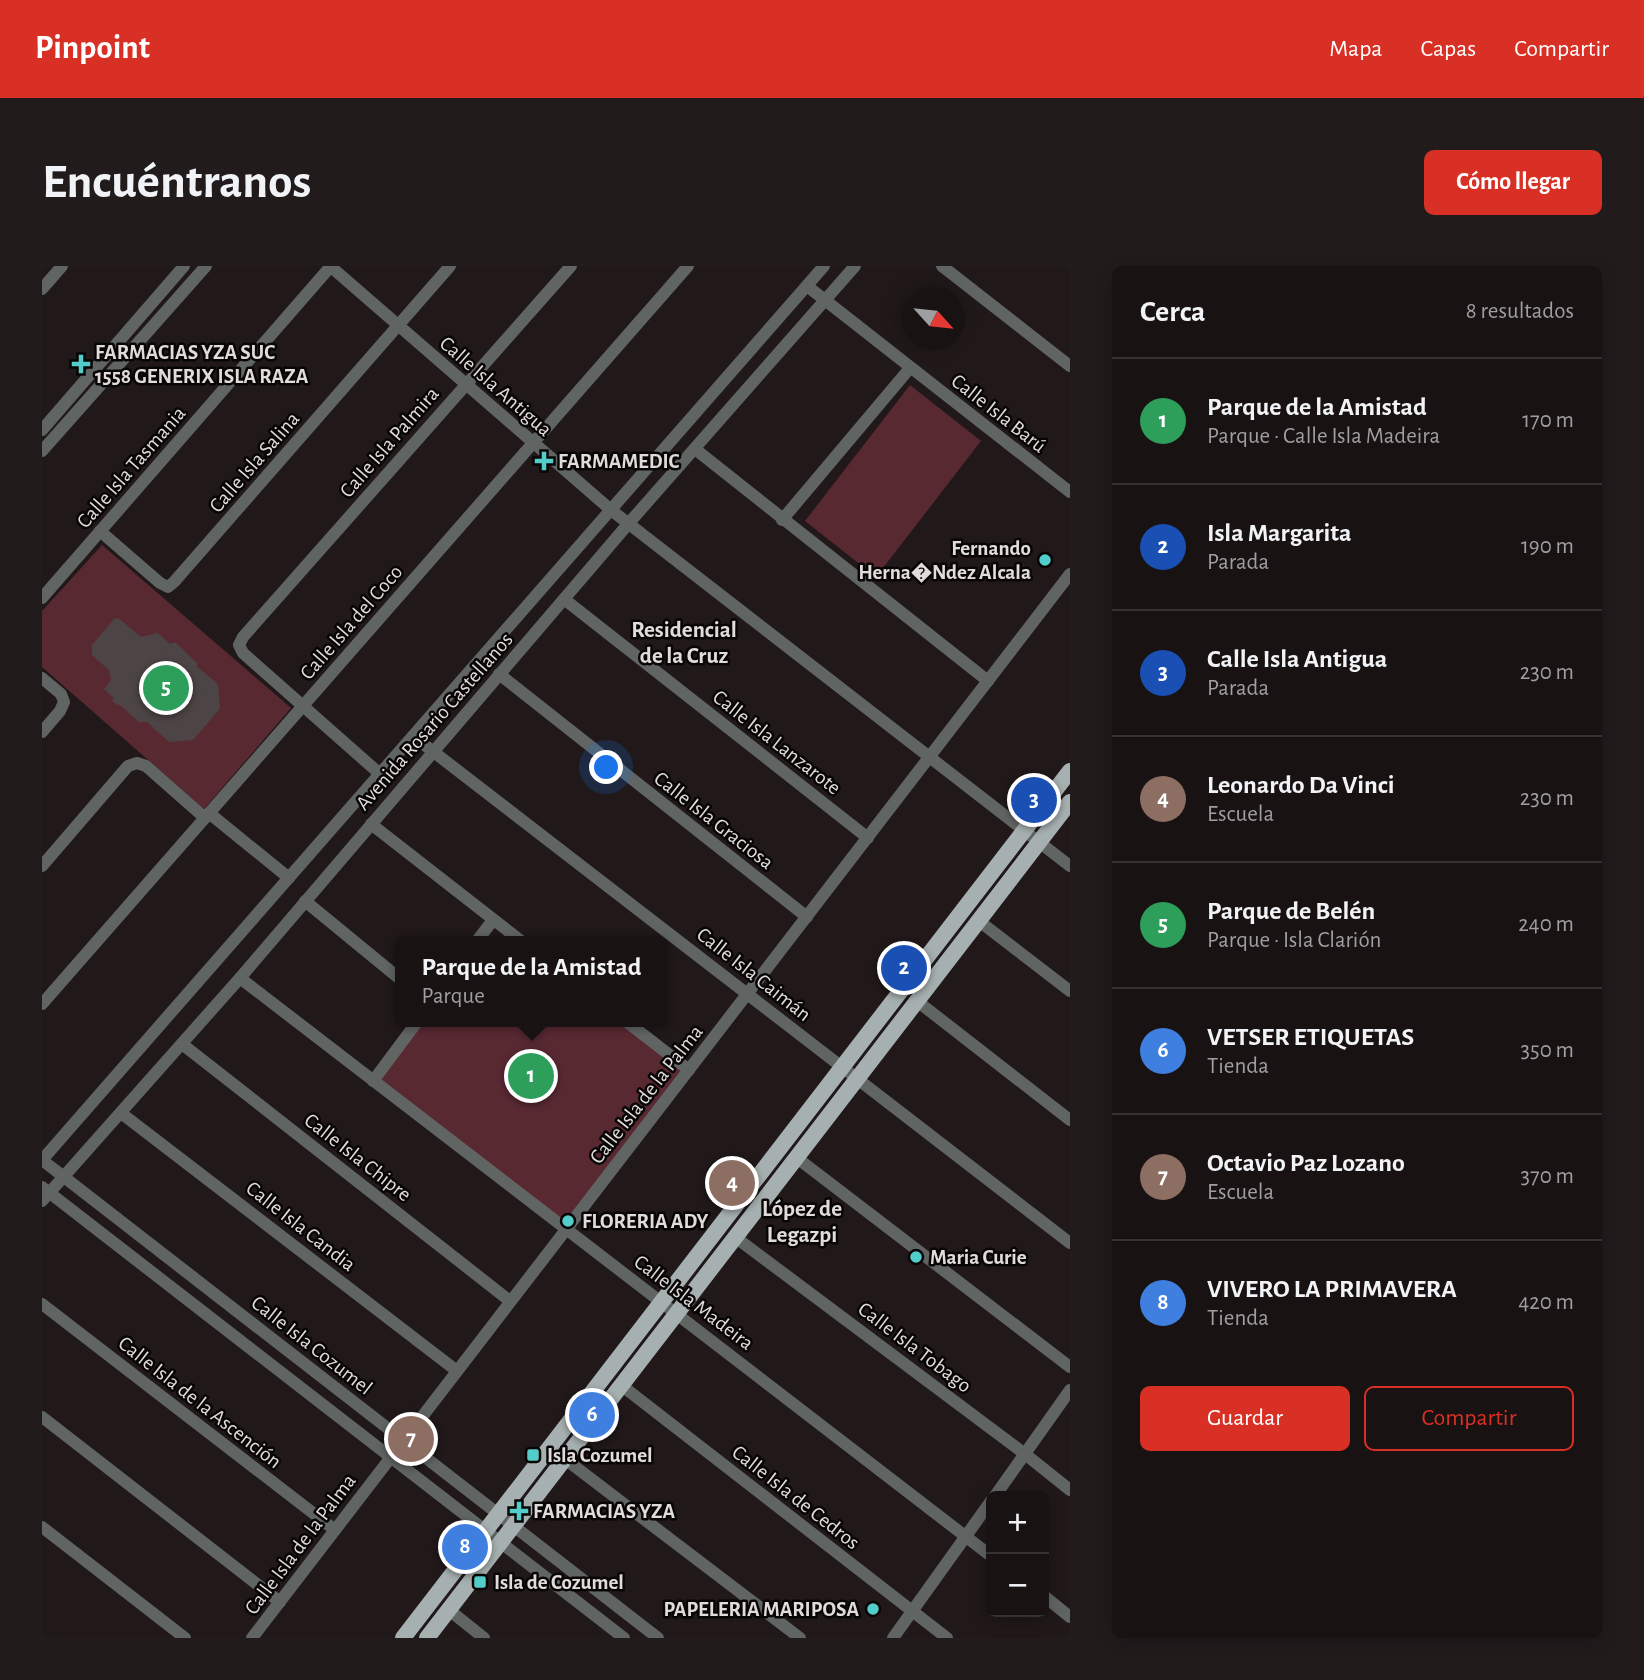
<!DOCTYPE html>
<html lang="es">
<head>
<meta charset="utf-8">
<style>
	body { margin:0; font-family:"Alegreya Sans",sans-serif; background:#211b1c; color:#f1f3f6 }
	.controls { position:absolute; right:21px; bottom:21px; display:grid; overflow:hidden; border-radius:10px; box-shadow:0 4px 18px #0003 }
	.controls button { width:63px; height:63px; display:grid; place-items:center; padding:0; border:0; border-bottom:2px solid #363233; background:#181213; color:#f1f3f6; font:35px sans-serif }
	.compass { position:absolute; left:860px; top:21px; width:63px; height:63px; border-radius:50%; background:#181213; box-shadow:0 4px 18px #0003; rotate:117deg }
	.you { position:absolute; left:565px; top:502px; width:24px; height:24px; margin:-18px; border:5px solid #fff; border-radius:50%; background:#1a73e8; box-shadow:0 0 0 10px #1a73e833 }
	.badge { display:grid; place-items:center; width:46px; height:46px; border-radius:50%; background:#d93025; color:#fff; font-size:23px; font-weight:700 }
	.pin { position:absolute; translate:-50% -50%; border:4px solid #fff; box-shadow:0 2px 7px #0006 }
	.popup { position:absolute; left:353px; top:670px; width:273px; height:91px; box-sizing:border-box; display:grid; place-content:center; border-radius:10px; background:#181213; filter:drop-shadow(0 2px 5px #0005); font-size:23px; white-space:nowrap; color:#9f9ea0 }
	.popup b { font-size:26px; color:#f1f3f6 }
	.popup::after { content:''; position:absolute; left:50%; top:100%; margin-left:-14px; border:14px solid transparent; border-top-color:#181213 }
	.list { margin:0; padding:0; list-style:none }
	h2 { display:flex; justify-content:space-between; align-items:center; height:91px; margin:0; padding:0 28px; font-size:30px }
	h2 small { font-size:23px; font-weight:400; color:#9f9ea0 }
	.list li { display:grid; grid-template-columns:46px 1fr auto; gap:21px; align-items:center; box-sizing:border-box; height:126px; padding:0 28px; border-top:2px solid #363233 }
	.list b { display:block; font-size:26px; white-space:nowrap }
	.list p { margin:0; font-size:23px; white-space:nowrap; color:#9f9ea0 }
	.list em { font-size:23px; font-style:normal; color:#9f9ea0 }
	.actions { display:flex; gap:14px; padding:21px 28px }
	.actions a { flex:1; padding:16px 0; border:2px solid #d93025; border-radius:10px; text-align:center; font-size:24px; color:#d93025 }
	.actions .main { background:#d93025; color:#fff }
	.map { position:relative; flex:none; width:1028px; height:1372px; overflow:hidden; border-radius:10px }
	header { display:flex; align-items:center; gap:42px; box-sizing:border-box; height:98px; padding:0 35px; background:#d93025; color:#fff }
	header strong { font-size:33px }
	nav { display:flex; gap:38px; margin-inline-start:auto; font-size:24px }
	.intro { display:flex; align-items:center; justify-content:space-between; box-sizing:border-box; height:168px; padding:0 42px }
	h1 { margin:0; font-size:49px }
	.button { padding:18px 32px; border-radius:10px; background:#d93025; color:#fff; font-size:24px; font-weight:700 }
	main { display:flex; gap:42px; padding:0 42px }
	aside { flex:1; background:#181213; border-radius:10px; box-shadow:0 4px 18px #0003 }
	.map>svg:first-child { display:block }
</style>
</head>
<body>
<header>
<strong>Pinpoint</strong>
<nav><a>Mapa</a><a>Capas</a><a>Compartir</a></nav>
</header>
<div class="intro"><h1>Encuéntranos</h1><a class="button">Cómo llegar</a></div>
<main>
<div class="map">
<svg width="1028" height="1372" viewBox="0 0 1028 1372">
	<rect width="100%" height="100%" fill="#201819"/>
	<g fill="#592932">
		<path d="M868,119L939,175L834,311L763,255Z"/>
		<path d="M60,279L249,442L162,543L0,401V345Z"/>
		<path d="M381,756H577L641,805L523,957L337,815Z"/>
	</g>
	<path fill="#4d4445" d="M76,352L99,371L116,367L128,378L133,376L156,398L154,400L176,418L178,443L151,474L127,476L105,456H97L77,438L76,440L70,434L72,432L62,423L69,414L67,404L50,389V379L72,353Z"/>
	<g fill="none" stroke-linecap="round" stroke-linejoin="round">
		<g stroke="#606564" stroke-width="12">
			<path d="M288,0L569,244L1028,600"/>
			<path d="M900,0L1028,100"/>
			<path d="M765,20L1028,226"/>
			<path d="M0,23L20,0"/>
			<path d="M0,164L142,0"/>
			<path d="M653,183L946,415"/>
			<path d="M0,185L164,0"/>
			<path d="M740,254L868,102"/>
			<path d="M58,265L118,317L126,321L132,316L408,0"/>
			<path d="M0,332L289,0"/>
			<path d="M522,333L826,572"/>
			<path d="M457,408L765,651"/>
			<path d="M0,412L19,428L22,436L18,445L0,466"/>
			<path d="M371,470L1028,977"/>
			<path d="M338,508L201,387L197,379L201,371L529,0"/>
			<path d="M167,547L247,612"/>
			<path d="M329,558L479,675"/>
			<path d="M0,600L86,500L95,497L104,500L163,552"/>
			<path d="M263,635L358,713"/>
			<path d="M937,655L1028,725"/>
			<path d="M435,675L451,654"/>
			<path d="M198,712L949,1290"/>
			<path d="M875,735L1028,854"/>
			<path d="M0,738L646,0"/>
			<path d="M585,756L647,804"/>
			<path d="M140,778L468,1035"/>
			<path d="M331,815L375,756"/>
			<path d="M79,847L415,1105"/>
			<path d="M755,892L1028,1101"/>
			<path d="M0,894L782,0"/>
			<path d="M0,894L616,1372"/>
			<path d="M0,921L582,1372"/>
			<path d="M0,935L198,712L587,257L813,0"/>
			<path d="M693,971L983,1188L1028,1224"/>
			<path d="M0,1038L293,1264"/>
			<path d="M579,1119L905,1372"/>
			<path d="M0,1151L238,1336"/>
			<path d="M523,1193L758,1372"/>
			<path d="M953,1230L1028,1124"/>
			<path d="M0,1261L143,1372"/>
			<path d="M1002,1330L1028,1351"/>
			<path d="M407,1344L442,1372"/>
			<path d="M210,1372L1028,308"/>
			<path d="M851,1372L949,1235"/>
		</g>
		<g stroke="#a7b0b0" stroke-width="16">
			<path d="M361,1372L1028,505"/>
			<path d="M385,1372L1028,536"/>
		</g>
	</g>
	<g fill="#53cdca" stroke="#080505" stroke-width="2.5">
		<path d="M35.5 87.5h7v7h7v7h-7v7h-7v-7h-7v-7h7z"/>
		<path d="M498.5 184.5h7v7h7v7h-7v7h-7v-7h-7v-7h7z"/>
		<circle cx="1003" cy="294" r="7"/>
		<circle cx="526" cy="955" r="7"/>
		<circle cx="874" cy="991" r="7"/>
		<rect x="484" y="1182" width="14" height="14" rx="3.5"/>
		<path d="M473.5 1234.5h7v7h7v7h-7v7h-7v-7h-7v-7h7z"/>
		<rect x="431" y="1309" width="14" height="14" rx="3.5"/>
		<circle cx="831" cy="1343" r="7"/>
	</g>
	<g text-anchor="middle" stroke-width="5" stroke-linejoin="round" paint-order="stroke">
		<g font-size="21" font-weight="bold" fill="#e1dbdc" stroke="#080505" text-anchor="start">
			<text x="53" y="93">FARMACIAS YZA SUC<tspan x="53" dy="24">1558 GENERIX ISLA RAZA</tspan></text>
			<text x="516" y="202">FARMAMEDIC</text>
			<text x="989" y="289" text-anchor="end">Fernando<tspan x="989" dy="24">Herna�Ndez Alcala</tspan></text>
			<text x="540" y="962">FLORERIA ADY</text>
			<text x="888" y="998">Maria Curie</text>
			<text x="505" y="1196">Isla Cozumel</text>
			<text x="491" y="1252">FARMACIAS YZA</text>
			<text x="452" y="1323">Isla de Cozumel</text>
			<text x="817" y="1350" text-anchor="end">PAPELERIA MARIPOSA</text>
		</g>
		<g font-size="21" fill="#e1dbdc" stroke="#080505">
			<text transform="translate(454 120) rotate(41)" y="7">Calle Isla Antigua</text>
			<text transform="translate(957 147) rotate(38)" y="7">Calle Isla Barú</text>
			<text transform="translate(347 176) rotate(-49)" y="7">Calle Isla Palmira</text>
			<text transform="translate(212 196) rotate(-49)" y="7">Calle Isla Salina</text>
			<text transform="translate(89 201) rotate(-49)" y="7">Calle Isla Tasmania</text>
			<text transform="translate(309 356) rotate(-49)" y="7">Calle Isla del Coco</text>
			<text transform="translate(392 455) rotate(-49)" y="7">Avenida Rosario Castellanos</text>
			<text transform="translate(735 476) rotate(38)" y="7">Calle Isla Lanzarote</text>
			<text transform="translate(672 554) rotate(38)" y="7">Calle Isla Graciosa</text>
			<text transform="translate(712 708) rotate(38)" y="7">Calle Isla Caimán</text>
			<text transform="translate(604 828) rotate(-52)" y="7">Calle Isla de la Palma</text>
			<text transform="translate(316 891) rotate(38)" y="7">Calle Isla Chipre</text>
			<text transform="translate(259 960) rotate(38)" y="7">Calle Isla Candia</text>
			<text transform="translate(652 1036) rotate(37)" y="7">Calle Isla Madeira</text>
			<text transform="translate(270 1079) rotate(38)" y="7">Calle Isla Cozumel</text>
			<text transform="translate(873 1081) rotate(37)" y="7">Calle Isla Tobago</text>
			<text transform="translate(158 1136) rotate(38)" y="7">Calle Isla de la Ascención</text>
			<text transform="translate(754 1231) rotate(38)" y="7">Calle Isla de Cedros</text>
			<text transform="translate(258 1278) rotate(-53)" y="7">Calle Isla de la Palma</text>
		</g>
		<g font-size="23" font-weight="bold" fill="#e1dbdc" stroke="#080505">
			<text x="642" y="371">Residencial<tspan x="642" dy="26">de la Cruz</tspan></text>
			<text x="760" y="950">López de<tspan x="760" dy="26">Legazpi</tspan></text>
		</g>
	</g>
</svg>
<div class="controls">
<button>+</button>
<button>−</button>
</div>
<svg class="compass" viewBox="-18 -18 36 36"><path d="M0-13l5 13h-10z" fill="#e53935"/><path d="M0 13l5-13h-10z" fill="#9f9ea0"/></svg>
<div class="you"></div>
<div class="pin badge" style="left:489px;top:810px;background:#2e9e5b">1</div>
<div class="popup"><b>Parque de la Amistad</b>Parque</div>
<div class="pin badge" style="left:862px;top:702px;background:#1a4fb4">2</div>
<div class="pin badge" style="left:992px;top:534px;background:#1a4fb4">3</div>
<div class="pin badge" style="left:690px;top:917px;background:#8d6e63">4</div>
<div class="pin badge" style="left:124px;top:422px;background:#2e9e5b">5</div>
<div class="pin badge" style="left:550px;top:1149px;background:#3f7fe0">6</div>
<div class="pin badge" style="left:369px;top:1173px;background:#8d6e63">7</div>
<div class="pin badge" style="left:423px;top:1281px;background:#3f7fe0">8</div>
</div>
<aside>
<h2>Cerca<small>8 resultados</small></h2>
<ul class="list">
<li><span class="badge" style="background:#2e9e5b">1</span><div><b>Parque de la Amistad</b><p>Parque · Calle Isla Madeira</p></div><em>170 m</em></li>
<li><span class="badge" style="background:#1a4fb4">2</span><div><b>Isla Margarita</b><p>Parada</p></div><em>190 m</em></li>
<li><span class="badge" style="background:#1a4fb4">3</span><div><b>Calle Isla Antigua</b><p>Parada</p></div><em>230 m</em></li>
<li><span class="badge" style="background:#8d6e63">4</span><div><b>Leonardo Da Vinci</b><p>Escuela</p></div><em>230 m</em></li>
<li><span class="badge" style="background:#2e9e5b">5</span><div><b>Parque de Belén</b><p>Parque · Isla Clarión</p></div><em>240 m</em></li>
<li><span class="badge" style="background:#3f7fe0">6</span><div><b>VETSER ETIQUETAS</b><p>Tienda</p></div><em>350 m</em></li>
<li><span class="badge" style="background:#8d6e63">7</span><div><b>Octavio Paz Lozano</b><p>Escuela</p></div><em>370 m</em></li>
<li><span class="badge" style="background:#3f7fe0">8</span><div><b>VIVERO LA PRIMAVERA</b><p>Tienda</p></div><em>420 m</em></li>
</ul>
<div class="actions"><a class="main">Guardar</a><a>Compartir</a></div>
</aside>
</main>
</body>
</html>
